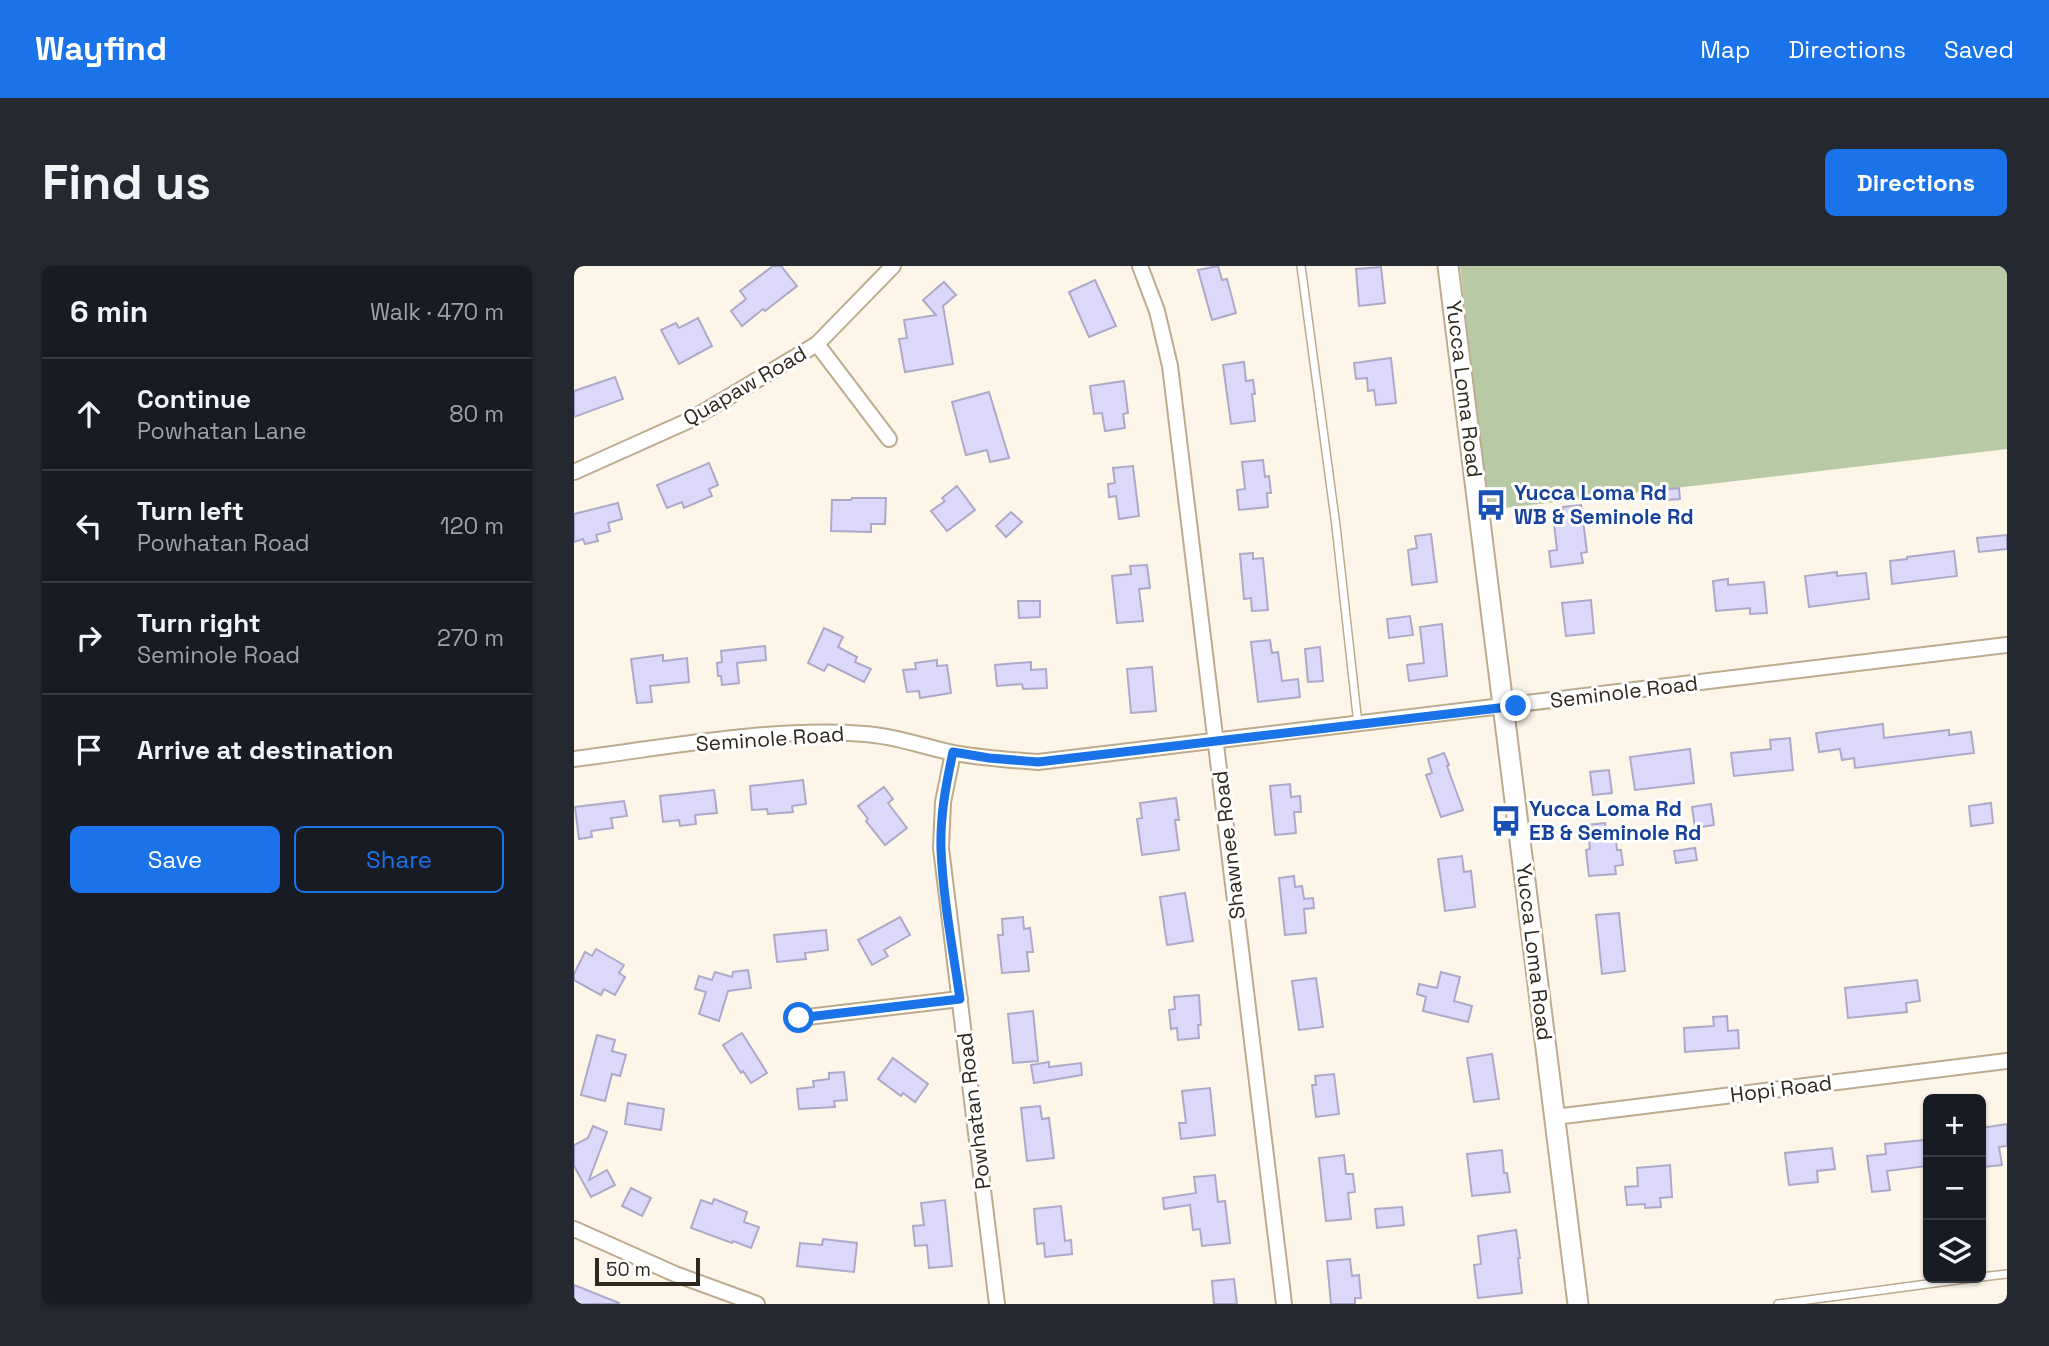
<!DOCTYPE html>
<html lang="en">
<head>
<meta charset="utf-8">
<style>
	body { margin:0; font-family:"Space Grotesk",sans-serif; background:#242831; color:#f1f3f6 }
	.controls { position:absolute; right:21px; bottom:21px; display:grid; overflow:hidden; border-radius:10px; box-shadow:0 2px 5px #0004 }
	.controls button { width:63px; height:63px; display:grid; place-items:center; padding:0; border:0; border-bottom:2px solid #363941; background:#171b24; color:#f1f3f6; font:35px sans-serif }
	.scale { position:absolute; left:21px; bottom:18px; width:105px; box-sizing:border-box; padding-left:7px; border:4px solid #2f291d; border-top:0; font-size:19px; line-height:24px; white-space:nowrap; color:#2f291d; -webkit-text-stroke:5px #fff; paint-order:stroke }
	.stop { position:absolute; width:21px; height:21px; margin:-16px; border:5px solid #1a73e8; border-radius:50%; background:#fff }
	.stop.end { background:#1a73e8; border-color:#fff; box-shadow:0 2px 7px #0008 }
	.list { margin:0; padding:0; list-style:none }
	h2 { display:flex; justify-content:space-between; align-items:center; height:91px; margin:0; padding:0 28px; font-size:30px }
	h2 small { font-size:23px; font-weight:400; color:#9ea1a6 }
	.list li { display:grid; grid-template-columns:46px 1fr auto; gap:21px; align-items:center; box-sizing:border-box; height:112px; padding:0 28px; border-top:2px solid #363941 }
	.list b { display:block; font-size:26px; white-space:nowrap }
	.list p { margin:0; font-size:23px; white-space:nowrap; color:#9ea1a6 }
	.list em { font-size:23px; font-style:normal; color:#9ea1a6 }
	.actions { display:flex; gap:14px; padding:21px 28px }
	.actions a { flex:1; padding:16px 0; border:2px solid #1a73e8; border-radius:10px; text-align:center; font-size:24px; color:#1a73e8 }
	.actions .main { background:#1a73e8; color:#fff }
	.icon { flex:none; width:38px; height:38px; fill:none; stroke:currentColor; stroke-width:2; stroke-linecap:round; stroke-linejoin:round }
	.map { position:relative; flex:none; width:1433px; height:1038px; overflow:hidden; border-radius:10px }
	header { display:flex; align-items:center; gap:42px; box-sizing:border-box; height:98px; padding:0 35px; background:#1a73e8; color:#fff }
	header strong { font-size:33px }
	nav { display:flex; gap:38px; margin-inline-start:auto; font-size:24px }
	.intro { display:flex; align-items:center; justify-content:space-between; box-sizing:border-box; height:168px; padding:0 42px }
	h1 { margin:0; font-size:49px }
	.button { padding:18px 32px; border-radius:10px; background:#1a73e8; color:#fff; font-size:24px; font-weight:700 }
	main { display:flex; gap:42px; padding:0 42px }
	aside { flex:1; background:#171b24; border-radius:10px; box-shadow:0 2px 5px #0004 }
	.map>svg:first-child { display:block }
</style>
</head>
<body>
<header>
<strong>Wayfind</strong>
<nav><a>Map</a><a>Directions</a><a>Saved</a></nav>
</header>
<div class="intro"><h1>Find us</h1><a class="button">Directions</a></div>
<main>
<aside>
<h2>6 min<small>Walk · 470 m</small></h2>
<ul class="list">
<li><svg class="icon" aria-label="ahead" viewBox="0 0 24 24"><path d="M12 20V5M6 11l6-6 6 6"/></svg><div><b>Continue</b><p>Powhatan Lane</p></div><em>80 m</em></li>
<li><svg class="icon" aria-label="left" viewBox="0 0 24 24"><path d="M17 20v-9H6M10 6l-5 5 5 5"/></svg><div><b>Turn left</b><p>Powhatan Road</p></div><em>120 m</em></li>
<li><svg class="icon" aria-label="right" viewBox="0 0 24 24"><path d="M7 20v-9h11M14 6l5 5-5 5"/></svg><div><b>Turn right</b><p>Seminole Road</p></div><em>270 m</em></li>
<li><svg class="icon" aria-label="arrive" viewBox="0 0 24 24"><path d="M6 21V4h12l-3 4 3 4H6"/></svg><div><b>Arrive at destination</b></div></li>
</ul>
<div class="actions"><a class="main">Save</a><a>Share</a></div>
</aside>
<div class="map">
<svg width="1433" height="1038" viewBox="0 0 1433 1038">
	<rect width="100%" height="100%" fill="#fcf5e8"/>
	<path fill="#b8c9a5" d="M886,0H1433V183L914,244Z"/>
	<g fill="#dcd8fa" stroke="#ada9c9" stroke-width="2">
		<path d="M199,0H207L223,20L191,45L189,43L168,60L157,45L172,33L166,25Z"/>
		<path d="M644,0L648,14L653,13L662,47L638,54L624,4Z"/>
		<path d="M807,1L811,37L785,40L782,3Z"/>
		<path d="M521,14L542,60L515,71L495,26Z"/>
		<path d="M370,16L382,29L369,40L379,98L331,106L325,73L333,72L330,54L362,49L349,34Z"/>
		<path d="M124,52L138,80L105,98L87,64L102,57L105,62Z"/>
		<path d="M817,92L822,137L802,139L800,124L794,125L793,112L782,113L780,97Z"/>
		<path d="M670,96L672,115L679,114L681,128H678L681,155L657,158L649,99Z"/>
		<path d="M41,111L49,133L0,151V125Z"/>
		<path d="M550,115L554,147L549,148L551,162L531,165L528,147L520,148L516,120Z"/>
		<path d="M415,126L435,192L416,196L413,184L392,189L378,136Z"/>
		<path d="M689,194L691,211L695,210L697,227H693L694,241L665,244L663,224L671,223L668,196Z"/>
		<path d="M135,197L144,219L135,223L138,230L110,242L108,236L93,242L83,219Z"/>
		<path d="M559,200L565,250L545,253L542,230L535,231L534,218L541,217L539,202Z"/>
		<path d="M383,220L401,244L373,265L357,245L371,235L368,232Z"/>
		<path d="M1105,222L1106,233L1078,235L1077,225Z"/>
		<path d="M278,232H312L311,258H297V266L257,265L258,234H277Z"/>
		<path d="M44,237L48,253L34,257L36,265L22,269L24,275L11,278L9,273L0,276V248Z"/>
		<path d="M1007,239L1013,286L1007,287L1009,297L977,301L975,285L983,284L979,249L989,248V241Z"/>
		<path d="M437,246L448,256L432,271L422,260Z"/>
		<path d="M857,268L863,316L838,319L834,284L843,282L841,270Z"/>
		<path d="M1433,269V283L1405,286L1403,272Z"/>
		<path d="M1380,285L1383,310L1318,318L1316,295L1333,293V291Z"/>
		<path d="M679,287V293L689,292L694,344L678,345L677,332L670,333L666,288Z"/>
		<path d="M573,299L576,322L565,323L569,355L543,357L538,310L557,308L556,300Z"/>
		<path d="M1263,306V310L1292,307L1295,333L1235,341L1231,310Z"/>
		<path d="M1154,313V319L1190,316L1193,347L1176,348V342L1142,345L1139,315Z"/>
		<path d="M1017,334L1020,367L992,370L988,337Z"/>
		<path d="M444,335H466V351L445,352Z"/>
		<path d="M836,350L839,369L815,372L813,353Z"/>
		<path d="M868,358L873,410L835,415L833,399L850,397L846,361Z"/>
		<path d="M250,362L269,371L264,381L283,391L281,396L297,403L290,416L254,398L250,405L234,397Z"/>
		<path d="M696,374L698,387L704,386L708,415L724,413L726,431L684,436L677,376Z"/>
		<path d="M191,380L192,394L163,397L165,417L148,419L147,410H144L143,397L148,396L147,385Z"/>
		<path d="M746,381L749,415L734,416L731,383Z"/>
		<path d="M89,389V395L113,392L115,416L76,420L78,436L63,437L57,393Z"/>
		<path d="M363,394V400L373,399L377,427L346,432L345,425L333,426L329,404L342,403L341,397Z"/>
		<path d="M457,396V404L472,403L473,422L449,423L448,418L423,420L421,399Z"/>
		<path d="M578,401L582,445L557,447L553,403Z"/>
		<path d="M1309,458L1310,472L1375,464V469L1397,466L1400,487L1281,502L1280,492L1268,494L1266,483L1245,486L1242,467Z"/>
		<path d="M1216,472L1219,504L1160,510L1157,487L1197,483L1196,474Z"/>
		<path d="M1116,483L1120,517L1061,524L1056,491Z"/>
		<path d="M870,487L875,499L873,500L889,544L867,551L852,509L858,507L854,493Z"/>
		<path d="M1035,504L1038,527L1019,529L1016,506Z"/>
		<path d="M229,514L232,538L218,540L219,546L194,548L193,543L178,544L176,520Z"/>
		<path d="M716,518L717,531L726,530L727,546H720L722,567L701,569L696,520Z"/>
		<path d="M310,521L319,533L314,537L333,562L311,579L292,555L294,553L284,540Z"/>
		<path d="M140,524L143,547L121,549L122,558L106,560L105,554L89,556L86,530Z"/>
		<path d="M602,532L605,554H601L605,584L568,589L563,553L568,552L566,537Z"/>
		<path d="M50,535L53,550L37,552L39,562L17,565L18,571L5,573L1,541Z"/>
		<path d="M1417,537L1419,557L1397,560L1395,540Z"/>
		<path d="M1137,538L1140,559L1121,562L1118,541Z"/>
		<path d="M1031,557L1033,576L1042,575L1043,584H1047L1049,599L1041,600L1042,608L1015,610L1012,584L1016,583L1013,559Z"/>
		<path d="M1121,582L1123,594L1102,597L1100,585Z"/>
		<path d="M888,590L890,606L897,605L901,641L871,645L864,593Z"/>
		<path d="M720,610L721,621L728,620L730,633L739,632L740,642L730,643L732,667L711,669L705,612Z"/>
		<path d="M611,627L619,675L593,679L586,631Z"/>
		<path d="M1045,647L1051,705L1028,708L1022,649Z"/>
		<path d="M326,651L336,669L310,684L314,690L298,699L284,674Z"/>
		<path d="M449,651L450,663L456,662L459,686H453L455,705L428,707L424,669H429L428,653Z"/>
		<path d="M252,664L254,684L231,687L232,693L203,696L200,669Z"/>
		<path d="M22,683L50,699L45,707L51,711L41,729L30,723L27,729L0,714V708L11,686L18,690Z"/>
		<path d="M174,704L177,722L154,725L145,755L125,748L132,726L121,723L125,710L138,714L141,706L158,711L159,706Z"/>
		<path d="M867,706L886,711L880,735L898,740L894,756L849,745L852,731L843,728L845,718L863,722Z"/>
		<path d="M742,712L749,761L725,764L718,715Z"/>
		<path d="M1343,714L1346,735L1332,737L1333,746L1274,752L1271,722Z"/>
		<path d="M625,729L627,759H624L625,772L604,774L603,762L597,763L595,744L601,743L600,731Z"/>
		<path d="M459,745L464,795L439,797L434,748Z"/>
		<path d="M1153,750L1154,765L1164,764L1165,782L1111,786L1110,762L1140,760L1139,751Z"/>
		<path d="M168,767L193,807L177,817L169,805L167,807L149,779Z"/>
		<path d="M23,769L41,774L38,785L52,789L46,810L38,808L31,835L7,829Z"/>
		<path d="M918,788L925,833L900,836L893,792Z"/>
		<path d="M319,792L354,818L341,836L329,827L327,830L304,813Z"/>
		<path d="M475,796V801L507,797L508,809L460,817L457,799Z"/>
		<path d="M270,806L273,834L260,835L261,841L225,843L223,823L240,821L239,815L255,813V807Z"/>
		<path d="M760,808L765,848L742,851L738,819H742L741,810Z"/>
		<path d="M636,822L641,869L607,873L605,857H612L608,825Z"/>
		<path d="M54,837L90,843L87,864L51,858Z"/>
		<path d="M466,840L468,853L475,852L480,892L453,895L447,842Z"/>
		<path d="M1433,858V880L1425,881L1428,899L1409,901L1407,887V862Z"/>
		<path d="M19,860L33,866L15,914L33,904L41,919L17,931L0,900V879L14,872Z"/>
		<path d="M1350,874L1353,900L1313,905L1316,924L1298,926L1293,890L1312,888L1311,878Z"/>
		<path d="M1258,882L1261,903L1243,905L1244,916L1215,919L1211,887Z"/>
		<path d="M928,884L930,907H933L936,926L898,930L893,888Z"/>
		<path d="M770,889L772,908H779L781,926L774,927L777,953L752,955L745,892Z"/>
		<path d="M1096,899L1098,931L1086,932L1087,941L1071,942V938L1053,939L1051,921L1064,920L1063,902Z"/>
		<path d="M641,909L644,936L651,935L656,977L628,980L626,963L619,964L616,939L590,943L589,932L622,927L620,911Z"/>
		<path d="M57,922L77,932L68,950L48,940Z"/>
		<path d="M140,933L173,946L170,956L185,961L177,982L159,975L158,977L117,962L127,934L138,938Z"/>
		<path d="M371,934L378,1000L355,1002L353,979L341,980L339,960L350,959L347,937Z"/>
		<path d="M487,940L491,975L497,974L498,988L471,991L470,977L463,978L460,943Z"/>
		<path d="M828,941L830,959L803,962L801,943Z"/>
		<path d="M942,964L946,992H944L948,1027L904,1032L900,999L907,998L904,970Z"/>
		<path d="M249,973L283,977L280,1006L223,1000L226,977L248,979Z"/>
		<path d="M776,993L778,1010L785,1009L787,1032H781V1038H757L753,995Z"/>
		<path d="M660,1013L663,1038H640L638,1015Z"/>
		<path d="M0,1019L45,1037V1038H0Z"/>
	</g>
	<g fill="none" stroke-linecap="round" stroke-linejoin="round">
		<defs>
			<g id="lane">
				<path d="M727,0L762,260L784,458"/>
				<path d="M1407,1011L1433,1008"/>
				<path d="M1204,1038L1398,1012"/>
			</g>
			<g id="street">
				<path d="M566,0L583,45L596,100L710,1038"/>
				<path d="M243,78L315,173"/>
				<path d="M0,206L116,154L243,78L319,0"/>
				<path d="M379,487L369,536L367,582L423,1038"/>
				<path d="M0,493C95,481 195,461 291,468C322,470 350,481 380,487C408,492 436,494 464,496L1433,379"/>
				<path d="M225,752L386,733"/>
				<path d="M981,851L1433,795"/>
				<path d="M0,963L101,1008L183,1038"/>
			</g>
			<path id="secondary" d="M874,0L1004,1038"/>
		</defs>
		<use href="#lane" stroke="#bdab8d" stroke-width="10"/>
		<use href="#street" stroke="#bdab8d" stroke-width="18"/>
		<use href="#secondary" stroke="#bdab8d" stroke-width="23"/>
		<use href="#lane" stroke="#fff" stroke-width="7"/>
		<use href="#street" stroke="#fff" stroke-width="14"/>
		<use href="#secondary" stroke="#fff" stroke-width="19"/>
	</g>
	<g fill="none" stroke-linecap="round" stroke-linejoin="round">
		<path stroke="#1a73e8" stroke-width="9" d="M225,752L386,733C379,684 369,633 367,583C366,550 372,518 379,486L415,492L464,496L942,440"/>
	</g>
	<defs>
		<symbol id="bus-bare" viewBox="-9 -9 18 18"><path d="M-5-6H5V4H4V6H2V4H-2V6H-4V4H-5ZM-3.5-4V0h7V-4ZM-3.5 1.2v1.5H-2V1.2ZM2 1.2v1.5H3.5V1.2Z" fill="#1a4fb4" stroke="#fff" stroke-width="2.5" paint-order="stroke"/></symbol>
	</defs>
	<g fill-rule="evenodd">
		<use href="#bus-bare" x="895" y="217" width="44" height="44"/>
		<use href="#bus-bare" x="910" y="533" width="44" height="44"/>
	</g>
	<g text-anchor="middle" stroke-width="6" stroke-linejoin="round" paint-order="stroke">
		<g font-size="21" fill="#2f291d" stroke="#fff">
			<text transform="translate(171 120) rotate(-30)" y="7">Quapaw Road</text>
			<text transform="translate(890 123) rotate(83)" y="7">Yucca Loma Road</text>
			<text transform="translate(1050 426) rotate(-7)" y="7">Seminole Road</text>
			<text transform="translate(196 473) rotate(-4)" y="7">Seminole Road</text>
			<text transform="translate(655 579) rotate(-97)" y="7">Shawnee Road</text>
			<text transform="translate(960 686) rotate(83)" y="7">Yucca Loma Road</text>
			<text transform="translate(1207 823) rotate(-7)" y="7">Hopi Road</text>
			<text transform="translate(400 845) rotate(-97)" y="7">Powhatan Road</text>
		</g>
		<g font-size="21" font-weight="bold" fill="#164399" stroke="#fff" text-anchor="start">
			<text x="940" y="234">Yucca Loma Rd<tspan x="940" dy="24">WB &amp; Seminole Rd</tspan></text>
			<text x="955" y="550">Yucca Loma Rd<tspan x="955" dy="24">EB &amp; Seminole Rd</tspan></text>
		</g>
	</g>
</svg>
<div class="controls">
<button>+</button>
<button>−</button>
<button><svg class="icon" aria-label="layers" viewBox="0 0 24 24"><path d="M12 4l9 5-9 5-9-5zM3 14l9 5 9-5"/></svg></button>
</div>
<div class="scale">50 m</div>
<div class="stop" style="left:225px;top:752px"></div>
<div class="stop end" style="left:942px;top:440px"></div>
</div>
</main>
</body>
</html>
